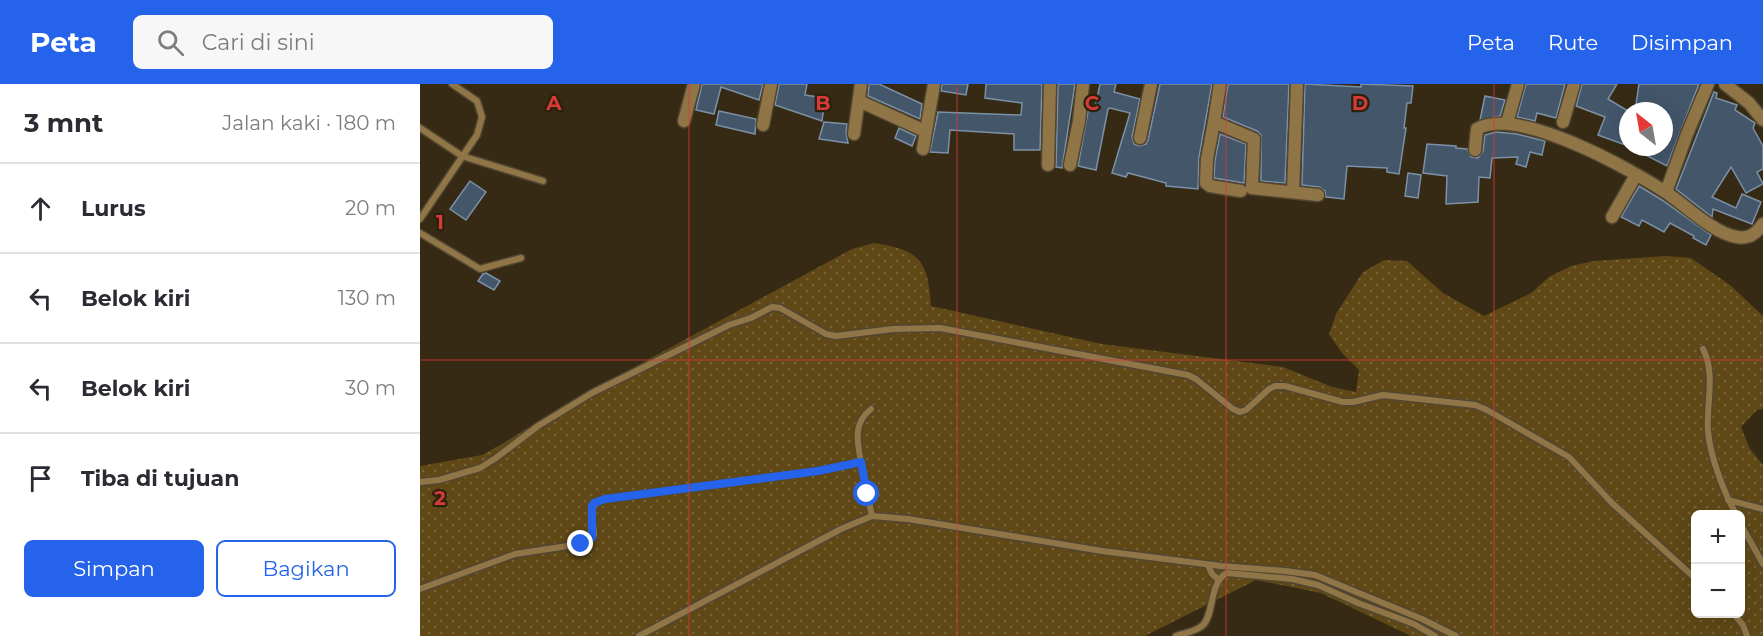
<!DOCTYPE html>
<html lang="id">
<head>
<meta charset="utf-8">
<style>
	body { margin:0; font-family:Montserrat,sans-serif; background:#f7f7f7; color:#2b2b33 }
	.controls { position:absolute; right:18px; bottom:18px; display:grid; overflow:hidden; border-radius:9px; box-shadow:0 6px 24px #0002 }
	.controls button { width:54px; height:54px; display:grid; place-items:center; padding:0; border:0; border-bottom:2px solid #e1e1e2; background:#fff; color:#2b2b33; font:30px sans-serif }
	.compass { position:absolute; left:1199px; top:18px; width:54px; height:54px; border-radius:50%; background:#fff; box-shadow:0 6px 24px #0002; rotate:329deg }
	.stop { position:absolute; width:18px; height:18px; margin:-14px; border:4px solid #2563eb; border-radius:50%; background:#fff }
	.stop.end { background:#2563eb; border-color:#fff; box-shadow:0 2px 6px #0008 }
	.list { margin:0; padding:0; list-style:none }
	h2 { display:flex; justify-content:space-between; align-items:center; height:78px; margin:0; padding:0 24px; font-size:26px }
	h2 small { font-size:20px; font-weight:400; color:#7c7c81 }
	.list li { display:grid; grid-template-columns:39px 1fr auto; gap:18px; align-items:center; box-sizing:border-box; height:90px; padding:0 24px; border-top:2px solid #e1e1e2 }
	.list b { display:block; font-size:22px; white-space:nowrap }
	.list em { font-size:20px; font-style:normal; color:#7c7c81 }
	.actions { display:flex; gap:12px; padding:18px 24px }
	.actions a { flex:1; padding:14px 0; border:2px solid #2563eb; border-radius:9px; text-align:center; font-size:21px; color:#2563eb }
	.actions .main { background:#2563eb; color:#fff }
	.icon { flex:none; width:33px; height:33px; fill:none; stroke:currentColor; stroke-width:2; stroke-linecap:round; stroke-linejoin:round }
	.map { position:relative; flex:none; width:1343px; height:552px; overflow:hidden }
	header { display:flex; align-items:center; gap:36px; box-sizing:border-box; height:84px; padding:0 30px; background:#2563eb; color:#fff }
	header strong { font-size:28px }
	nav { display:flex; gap:33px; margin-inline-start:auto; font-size:21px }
	.search { width:420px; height:54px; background:#f7f7f7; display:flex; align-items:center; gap:15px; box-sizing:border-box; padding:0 21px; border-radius:9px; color:#7c7c81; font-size:22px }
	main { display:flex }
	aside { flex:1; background:#fff }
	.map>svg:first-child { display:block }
</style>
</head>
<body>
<header>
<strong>Peta</strong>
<div class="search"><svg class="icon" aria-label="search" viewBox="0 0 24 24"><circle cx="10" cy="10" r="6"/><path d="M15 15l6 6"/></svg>Cari di sini</div>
<nav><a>Peta</a><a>Rute</a><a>Disimpan</a></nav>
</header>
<main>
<aside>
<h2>3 mnt<small>Jalan kaki · 180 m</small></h2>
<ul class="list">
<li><svg class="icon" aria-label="ahead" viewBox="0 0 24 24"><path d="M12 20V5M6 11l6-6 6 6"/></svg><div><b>Lurus</b></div><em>20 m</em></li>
<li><svg class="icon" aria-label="left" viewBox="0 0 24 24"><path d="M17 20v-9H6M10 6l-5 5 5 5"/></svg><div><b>Belok kiri</b></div><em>130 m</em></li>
<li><svg class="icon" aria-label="left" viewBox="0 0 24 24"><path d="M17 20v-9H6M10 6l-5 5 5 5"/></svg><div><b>Belok kiri</b></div><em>30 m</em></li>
<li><svg class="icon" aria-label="arrive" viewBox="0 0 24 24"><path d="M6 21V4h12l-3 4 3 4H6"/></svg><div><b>Tiba di tujuan</b></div></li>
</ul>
<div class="actions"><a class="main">Simpan</a><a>Bagikan</a></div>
</aside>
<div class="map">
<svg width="1343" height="552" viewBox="0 0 1343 552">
	<defs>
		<pattern id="grass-dots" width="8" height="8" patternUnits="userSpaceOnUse" patternTransform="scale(1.5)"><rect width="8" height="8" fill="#5f4816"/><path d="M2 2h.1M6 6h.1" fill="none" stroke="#766237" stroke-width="1.8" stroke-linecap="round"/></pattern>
	</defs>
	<rect width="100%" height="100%" fill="#362a14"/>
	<path fill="url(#grass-dots)" fill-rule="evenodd" d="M454,159C500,166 508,176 511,222L682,260L863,283L912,303L936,308L939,286L922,269L909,250L917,228L943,188L964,176L987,177L1023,209L1064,232L1111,209L1129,193L1151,182L1174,177L1246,172L1271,174L1310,201L1343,232V325L1337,326L1321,343L1330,365L1343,381V552H991L901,509L836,496L725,552H0V382L62,371L82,360L146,320L432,165ZM1276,430H1320V530H1276Z"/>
	<g fill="#43566a" stroke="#7c91a6" stroke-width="1.5">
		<path d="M282,0H343L339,16L301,3L294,30L276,26Z"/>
		<path d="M359,0H387L385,11L405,14L402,37L355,21Z"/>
		<path d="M449,0H459L502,20L500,35L448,12Z"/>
		<path d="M522,0H548L546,11L521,7Z"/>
		<path d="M566,0H622L620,66H594V50L530,46L528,69L510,68L518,28L601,31L602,19L565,14Z"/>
		<path d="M638,0H655L642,84L636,83Z"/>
		<path d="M680,0H696L694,8L720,15L712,53L714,60L719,62L726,60L728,56L740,0H792L779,73L778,105L746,102V99L708,89L706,93L692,89L710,29L690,24L688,25L676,86L658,82L669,22L675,24Z"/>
		<path d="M808,0H869L865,99L841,97V51L837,47L803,33Z"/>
		<path d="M885,0L941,3V0L993,2L991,19H987L984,44H986L979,90L967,88V84L927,82L924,115L906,113L905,107L899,103L882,101Z"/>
		<path d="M1106,0H1145L1136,34L1117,29L1115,37L1097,33Z"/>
		<path d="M1162,0H1197L1188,15L1208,27V62L1178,51L1185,33L1156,22Z"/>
		<path d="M1219,0H1279L1247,82L1210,63H1244V27H1215Z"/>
		<path d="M1294,8L1297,9L1296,14L1317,21L1315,26L1335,39L1333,44L1343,62V85L1337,88L1343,100L1326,109L1311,83L1292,113L1316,124L1322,110L1341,118L1332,140L1293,125L1292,133L1256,105Z"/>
		<path d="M1065,12L1085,16L1080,32L1060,36Z"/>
		<path d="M299,27L336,35L335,50L296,41Z"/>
		<path d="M404,38L427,40L426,49L428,59L399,55Z"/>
		<path d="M479,44L496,52L492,62L475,54Z"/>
		<path d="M1076,48L1097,50L1125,57L1122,71L1110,68L1106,83L1096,80L1098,73L1072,74L1070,94L1059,93L1058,118L1026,120L1027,92L1003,89L1007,60L1036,62V64L1047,65L1051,73L1058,74L1063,67L1065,51Z"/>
		<path d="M800,50L826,60L824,99L794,94L795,76Z"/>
		<path d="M988,89L1001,91L998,114L985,112Z"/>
		<path d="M50,97L66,108L46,136L30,125Z"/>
		<path d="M1219,102L1242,116L1291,151L1286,161L1273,154L1274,152L1250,139L1244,148L1222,136L1219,142L1201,133Z"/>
		<path d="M66,189L80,197L74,206L58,197L63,190Z"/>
	</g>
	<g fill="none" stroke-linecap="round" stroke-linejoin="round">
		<defs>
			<g id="lane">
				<path d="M0,44L42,72L123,97"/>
				<path d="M0,135L57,51L62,33L57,17L32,0"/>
				<path d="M0,149L60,185L101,174"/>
				<path d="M1283,265C1296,290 1286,320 1288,347C1290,372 1304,409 1316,430"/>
				<path d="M441,378C437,357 433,339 451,325"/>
				<path d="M0,398L19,396L60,384L76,374L118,342L172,309L309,241L331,234L352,223L360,224L406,250L416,252L473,245L520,244L768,291L776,295L813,325L820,328L826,326L849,305L855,302H865L923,318H933L963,311L1055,321L1067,326L1149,373L1192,419L1276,495"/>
				<path d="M1308,416L1343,425"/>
				<path d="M1320,439L1343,480"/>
				<path d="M788,481L792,490L799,496"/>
				<path d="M0,505L95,470L161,460L170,456L174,451C174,438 167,424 180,416L398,387L441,378L452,432L488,435L682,467L801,482L865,487L895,491L1002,535L1036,552"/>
				<path d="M1314,530L1323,541L1327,552"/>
				<path d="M219,552L421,445L452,432"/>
				<path d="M756,552C764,549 776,548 783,541C794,531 789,498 807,489L872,495L898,501L938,519L994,540L1015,552"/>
			</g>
			<g id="street">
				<path d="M800,0L794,38L834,55L832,104L898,111"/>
				<path d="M1305,0L1329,19L1343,36"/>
				<path d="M439,17L505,47"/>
				<path d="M264,37L274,0"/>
				<path d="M794,38L787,75L786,99L790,102L821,107"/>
				<path d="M1143,38L1154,0"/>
				<path d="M1087,39L1098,0"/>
				<path d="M343,41L351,0"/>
				<path d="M434,50L441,0"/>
				<path d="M720,54L731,0"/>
				<path d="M503,65L514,0"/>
				<path d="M1055,66L1057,45C1097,21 1212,86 1247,109C1266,122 1295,150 1317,153C1329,155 1336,150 1343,140"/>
				<path d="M628,81L630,0"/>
				<path d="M650,81L659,37L663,0"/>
				<path d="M873,108L877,0"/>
				<path d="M1246,108L1267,50L1288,0"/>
				<path d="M1192,133L1216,91"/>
			</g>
		</defs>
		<use href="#lane" stroke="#524632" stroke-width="9"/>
		<use href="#street" stroke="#524632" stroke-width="15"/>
		<use href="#lane" stroke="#907646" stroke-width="6"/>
		<use href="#street" stroke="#907646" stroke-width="12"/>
	</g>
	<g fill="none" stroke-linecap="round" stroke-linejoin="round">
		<path stroke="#2563eb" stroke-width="8" d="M161,460L172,454V422L174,419L185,415L398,387L441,378L447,410"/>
	</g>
	<path fill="none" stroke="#d73a39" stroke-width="1.5" stroke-opacity="0.55" d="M269,0V552M537,0V552M806,0V552M1074,0V552M0,276H1343"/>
	<g font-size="20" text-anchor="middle" font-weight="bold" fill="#d73a39" stroke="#2c210a" stroke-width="4.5" stroke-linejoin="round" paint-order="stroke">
		<text x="134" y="26">A</text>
		<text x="403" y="26">B</text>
		<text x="672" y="26">C</text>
		<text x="940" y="26">D</text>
		<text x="20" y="145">1</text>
		<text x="20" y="421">2</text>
	</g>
</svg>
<div class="controls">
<button>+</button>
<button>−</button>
</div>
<svg class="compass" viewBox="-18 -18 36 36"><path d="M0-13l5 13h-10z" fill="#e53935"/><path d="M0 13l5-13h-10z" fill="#7c7c81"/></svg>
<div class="stop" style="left:447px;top:410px"></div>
<div class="stop end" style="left:161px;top:460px"></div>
</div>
</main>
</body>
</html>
